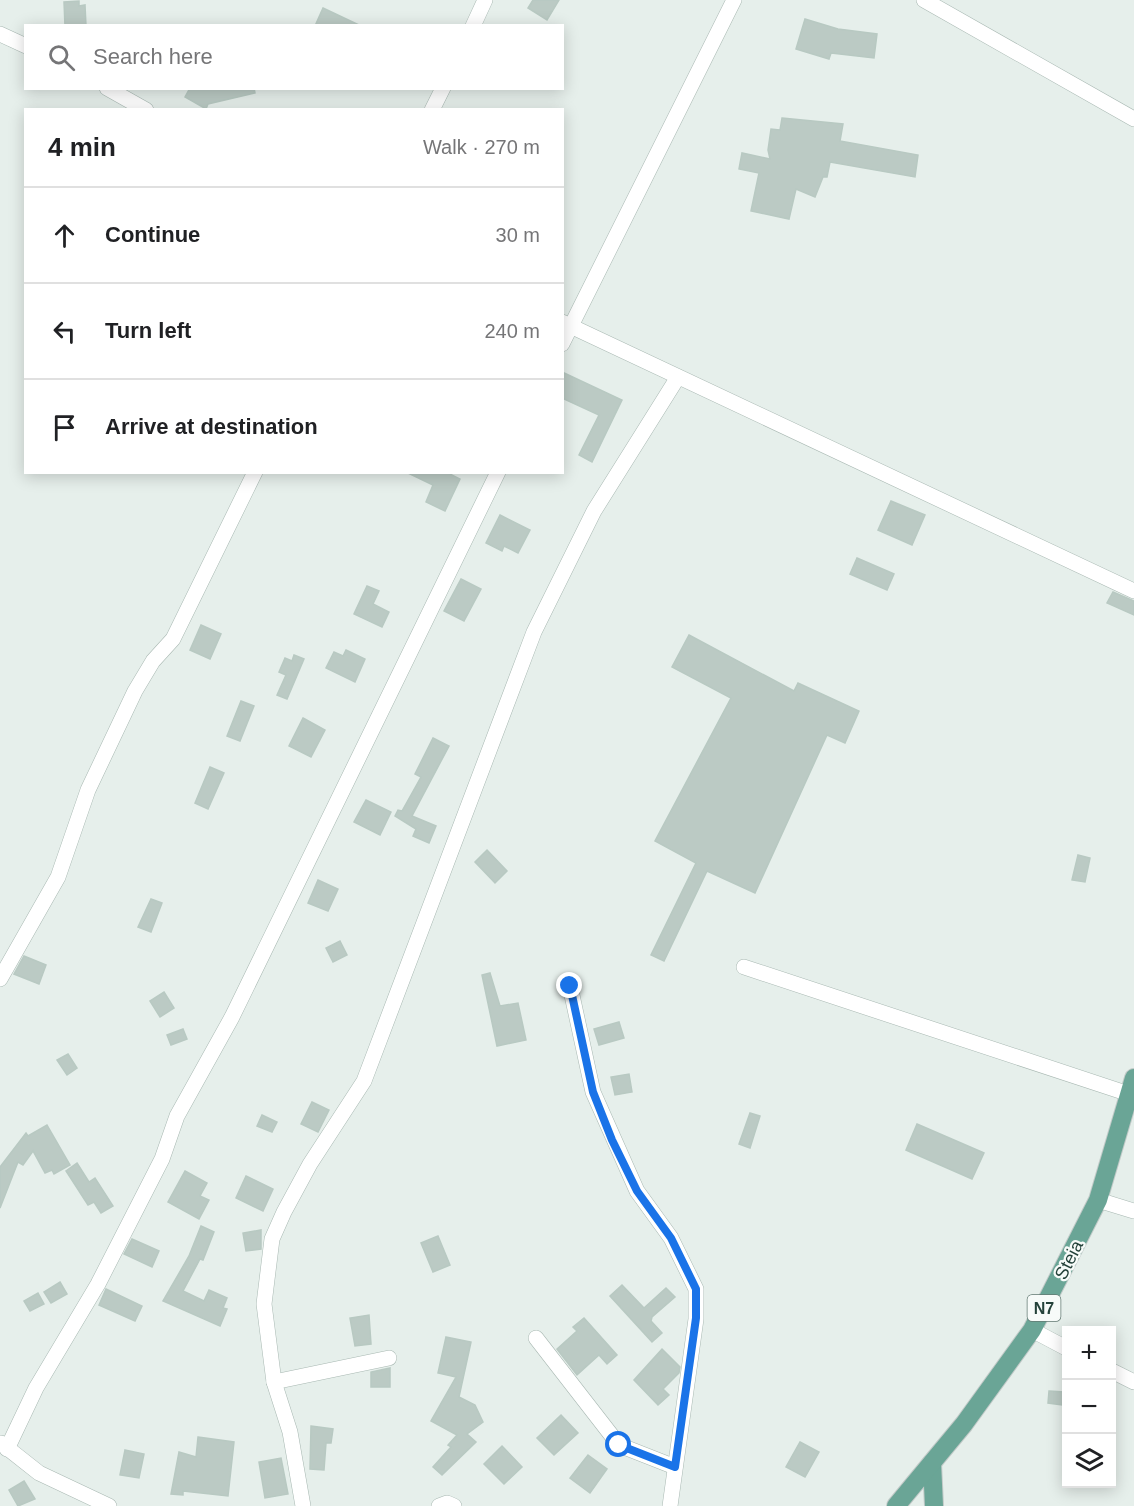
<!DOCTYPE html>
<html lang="en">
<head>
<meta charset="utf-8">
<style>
	body { margin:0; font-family:Helvetica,sans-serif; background:#f2f2f2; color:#202124 }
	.controls { position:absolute; right:18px; bottom:18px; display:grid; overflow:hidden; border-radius:0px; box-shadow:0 3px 15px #0003 }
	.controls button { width:54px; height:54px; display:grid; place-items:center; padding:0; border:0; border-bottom:2px solid #e0e0e0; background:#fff; color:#202124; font:30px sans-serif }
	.stop { position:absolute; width:18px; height:18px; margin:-14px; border:4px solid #1a73e8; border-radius:50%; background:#fff }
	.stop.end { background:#1a73e8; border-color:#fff; box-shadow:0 2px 6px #0008 }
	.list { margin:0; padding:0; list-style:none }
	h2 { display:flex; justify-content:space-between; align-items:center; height:78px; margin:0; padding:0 24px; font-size:26px }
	h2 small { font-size:20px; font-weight:400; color:#757577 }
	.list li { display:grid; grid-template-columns:39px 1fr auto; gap:18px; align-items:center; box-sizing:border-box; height:96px; padding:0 24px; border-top:2px solid #e0e0e0 }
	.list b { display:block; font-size:22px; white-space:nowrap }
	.list em { font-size:20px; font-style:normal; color:#757577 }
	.icon { flex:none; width:33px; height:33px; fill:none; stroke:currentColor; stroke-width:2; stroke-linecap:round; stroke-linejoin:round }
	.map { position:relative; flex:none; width:1134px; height:1506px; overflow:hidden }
	.search { position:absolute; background:#fff; box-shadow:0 3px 15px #0003; left:24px; top:24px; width:540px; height:66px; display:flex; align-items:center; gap:15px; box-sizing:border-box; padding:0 21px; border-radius:0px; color:#757577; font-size:22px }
	.panel { position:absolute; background:#fff; box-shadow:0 3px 15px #0003; left:24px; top:108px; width:540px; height:366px; border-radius:0px }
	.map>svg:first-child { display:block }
</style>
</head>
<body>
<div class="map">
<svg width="1134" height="1506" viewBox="0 0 1134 1506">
	<rect width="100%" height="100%" fill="#e6efeb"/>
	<g fill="#bbcac4" stroke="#b8c9c2" stroke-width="1.5">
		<path d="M533,0H559L547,20L528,8Z"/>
		<path d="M79,1V6L85,5L86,26H65L64,2Z"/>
		<path d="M323,8L361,26H315Z"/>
		<path d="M805,19L838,29L877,34L874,58L831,53L829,59L796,49Z"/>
		<path d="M190,88H254L255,93L208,104L206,109L185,97Z"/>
		<path d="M782,118L843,124L840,141L918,155L915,177L830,162L827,177H823L815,197L796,189L789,219L751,211L759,173L739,169L742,153L770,159L768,150L771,129L780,130Z"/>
		<path d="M562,372L622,400L592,462L579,455L599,415L562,398Z"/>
		<path d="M406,472H446L460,479L445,511L426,502L433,485Z"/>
		<path d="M891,501L925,515L912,545L878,530Z"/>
		<path d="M500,515L530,530L518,553L504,546L502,551L486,543Z"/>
		<path d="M857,558L894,574L887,590L850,574Z"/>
		<path d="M461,579L481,589L464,621L444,611Z"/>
		<path d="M367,586L379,591L373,604L389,612L382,627L354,614Z"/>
		<path d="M1113,592L1134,601V615L1107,603Z"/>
		<path d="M201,625L221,634L210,659L190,650Z"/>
		<path d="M689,635L794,691L798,683L859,711L845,743L827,735L755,893L707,871L664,961L651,955L696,863L655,841L731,698L672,667Z"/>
		<path d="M346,650L365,659L355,682L326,668L334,652L343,656Z"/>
		<path d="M294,655L304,659L287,699L277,695L286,675L279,672L285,658L292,661Z"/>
		<path d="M241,701L254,706L240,741L227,736Z"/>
		<path d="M303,718L325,730L311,757L289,746Z"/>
		<path d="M433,738L449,746L412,816L436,826L429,843L413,836L416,829L395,816L398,810L402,811L421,777L415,774Z"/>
		<path d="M210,767L224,773L208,809L195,803Z"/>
		<path d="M366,800L391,812L380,835L354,822Z"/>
		<path d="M487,850L507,871L495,883L475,862Z"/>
		<path d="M1078,855L1090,858L1085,882L1072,880Z"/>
		<path d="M318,880L338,889L328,911L308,903Z"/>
		<path d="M151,899L162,903L151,932L138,927Z"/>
		<path d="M340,941L347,955L333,962L326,948Z"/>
		<path d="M24,956L46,965L39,984L14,974Z"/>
		<path d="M490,973L500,1006L518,1003L526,1040L497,1046L482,975Z"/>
		<path d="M164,992L174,1008L160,1017L150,1001Z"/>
		<path d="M619,1022L624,1038L599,1045L594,1029Z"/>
		<path d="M183,1029L187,1039L171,1045L167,1035Z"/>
		<path d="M68,1054L77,1068L67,1075L57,1060Z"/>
		<path d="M629,1074L632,1092L615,1095L611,1077Z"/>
		<path d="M312,1102L329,1110L318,1132L301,1124Z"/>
		<path d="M750,1113L760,1116L750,1148L739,1144Z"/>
		<path d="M262,1115L277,1122L272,1132L257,1126Z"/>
		<path d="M917,1124L984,1153L972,1179L906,1150Z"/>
		<path d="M47,1125L70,1165L54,1174L52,1170L45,1173L33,1151L23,1165L18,1162L0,1208V1167L26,1133L28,1136Z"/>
		<path d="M77,1163L89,1182L95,1178L113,1206L101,1213L94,1202L88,1205L66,1171Z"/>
		<path d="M185,1171L207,1183L200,1196L209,1200L199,1219L168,1202Z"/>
		<path d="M246,1176L273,1189L263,1211L236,1198Z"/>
		<path d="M201,1226L214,1232L203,1260L200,1259L183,1291L204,1301L209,1290L227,1298L223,1308L227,1309L220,1326L163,1301L189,1256Z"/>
		<path d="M261,1230V1249L246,1251L243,1233Z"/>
		<path d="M438,1236L450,1265L433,1272L421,1243Z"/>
		<path d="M132,1239L159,1251L152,1267L124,1254Z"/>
		<path d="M60,1282L67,1294L51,1303L44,1292Z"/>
		<path d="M622,1285L644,1308L666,1288L675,1297L652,1317L651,1321L662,1333L652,1342L610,1296Z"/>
		<path d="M106,1289L142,1306L135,1321L99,1305Z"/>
		<path d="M38,1293L44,1304L30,1311L24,1301Z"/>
		<path d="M369,1315L371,1344L355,1346L350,1318Z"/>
		<path d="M584,1318L617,1355L607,1364L599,1355L577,1375L557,1349L577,1331L573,1327Z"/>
		<path d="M446,1337L471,1342L459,1397L475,1405L483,1422L467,1434L476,1442L442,1475L433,1467L451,1447L448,1445L457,1435L431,1421L456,1377L438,1373Z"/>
		<path d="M662,1349L680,1367L679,1373L663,1389L669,1395L658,1405L634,1380Z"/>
		<path d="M390,1368V1387H371V1372Z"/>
		<path d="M1049,1391L1064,1392L1062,1405L1048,1403Z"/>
		<path d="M561,1415L578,1433L554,1455L537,1438Z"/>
		<path d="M311,1426L333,1429L331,1443H326L324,1470L310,1469Z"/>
		<path d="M198,1437L234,1442L228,1496L183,1491V1495L171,1494L179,1452L196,1457Z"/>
		<path d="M800,1442L819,1452L805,1477L786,1467Z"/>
		<path d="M502,1446L522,1467L504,1484L484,1464Z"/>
		<path d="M125,1450L144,1454L139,1478L120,1475Z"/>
		<path d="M588,1455L607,1469L590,1493L570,1478Z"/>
		<path d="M281,1458L288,1494L265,1498L259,1462Z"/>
		<path d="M24,1481L35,1499L18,1506L9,1490Z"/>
	</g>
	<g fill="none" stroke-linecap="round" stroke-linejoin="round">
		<defs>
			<g id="minor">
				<path d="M924,0L1134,119"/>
				<path d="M473,26L485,0"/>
				<path d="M0,34L26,46"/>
				<path d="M107,88L146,110"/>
				<path d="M432,110L443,88"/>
				<path d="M562,322L1134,591"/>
				<path d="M562,344L734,0"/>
				<path d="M744,967L1129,1094"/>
				<path d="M0,979L58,877L88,790L135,691L153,661L173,639L255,472"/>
				<path d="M570,986L593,1092L637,1191L671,1238L696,1289V1319L670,1506"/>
				<path d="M1098,1200L1134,1211"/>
				<path d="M1032,1330L1066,1348"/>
				<path d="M536,1338L619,1445L675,1467"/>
				<path d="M1112,1371L1134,1382"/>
				<path d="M274,1382L389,1358"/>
				<path d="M1,1443L39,1473L109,1506"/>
				<path d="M7,1449L36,1388L98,1284L162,1159L177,1116L232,1017L498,472"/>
				<path d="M303,1506L290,1432L274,1382L264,1304L272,1239L284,1212L310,1164L364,1081L534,632L594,511L678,377"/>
				<path d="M439,1506L447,1503L454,1506"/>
			</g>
			<g id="major">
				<path d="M932,1463L934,1506"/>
				<path d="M896,1506L964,1424L1032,1330L1098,1200L1134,1078"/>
			</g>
		</defs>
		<use href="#minor" stroke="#a8b8b2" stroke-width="16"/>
		<use href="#major" stroke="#c2cac8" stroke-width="20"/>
		<use href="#minor" stroke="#fff" stroke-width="15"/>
		<use href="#major" stroke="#6aa596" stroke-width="18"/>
	</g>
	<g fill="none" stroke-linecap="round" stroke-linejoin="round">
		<path stroke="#1a73e8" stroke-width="8" d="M570,986L593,1092L612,1140L637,1191L671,1238L696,1289V1318L675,1467L619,1445"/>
	</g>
	<g text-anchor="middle" stroke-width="4.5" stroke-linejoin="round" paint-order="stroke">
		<rect fill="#f7fbf9" stroke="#637a73" stroke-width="1.5" x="1027.5" y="1295" width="33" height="26" rx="4.5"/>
		<g font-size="16" font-weight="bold" fill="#24423a">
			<text x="1044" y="1314">N7</text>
		</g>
		<g font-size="18" fill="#24423a" stroke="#f7fbf9">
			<text transform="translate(1069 1260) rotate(-63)" y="6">Steia</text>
		</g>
	</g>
</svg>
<div class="controls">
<button>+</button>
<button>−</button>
<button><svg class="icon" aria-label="layers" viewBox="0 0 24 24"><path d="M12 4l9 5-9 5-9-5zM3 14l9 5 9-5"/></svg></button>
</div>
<div class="stop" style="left:619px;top:1445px"></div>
<div class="stop end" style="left:570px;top:986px"></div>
<div class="search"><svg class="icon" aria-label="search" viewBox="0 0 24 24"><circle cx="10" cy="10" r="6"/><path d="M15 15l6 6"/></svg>Search here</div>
<section class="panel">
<h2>4 min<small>Walk · 270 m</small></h2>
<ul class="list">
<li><svg class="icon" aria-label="ahead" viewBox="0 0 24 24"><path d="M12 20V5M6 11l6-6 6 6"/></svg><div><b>Continue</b></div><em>30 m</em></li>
<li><svg class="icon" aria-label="left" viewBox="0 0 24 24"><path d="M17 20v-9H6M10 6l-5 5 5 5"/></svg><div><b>Turn left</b></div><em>240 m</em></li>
<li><svg class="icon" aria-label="arrive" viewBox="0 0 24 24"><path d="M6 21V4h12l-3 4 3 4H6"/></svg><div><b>Arrive at destination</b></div></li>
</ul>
</section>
</div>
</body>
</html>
